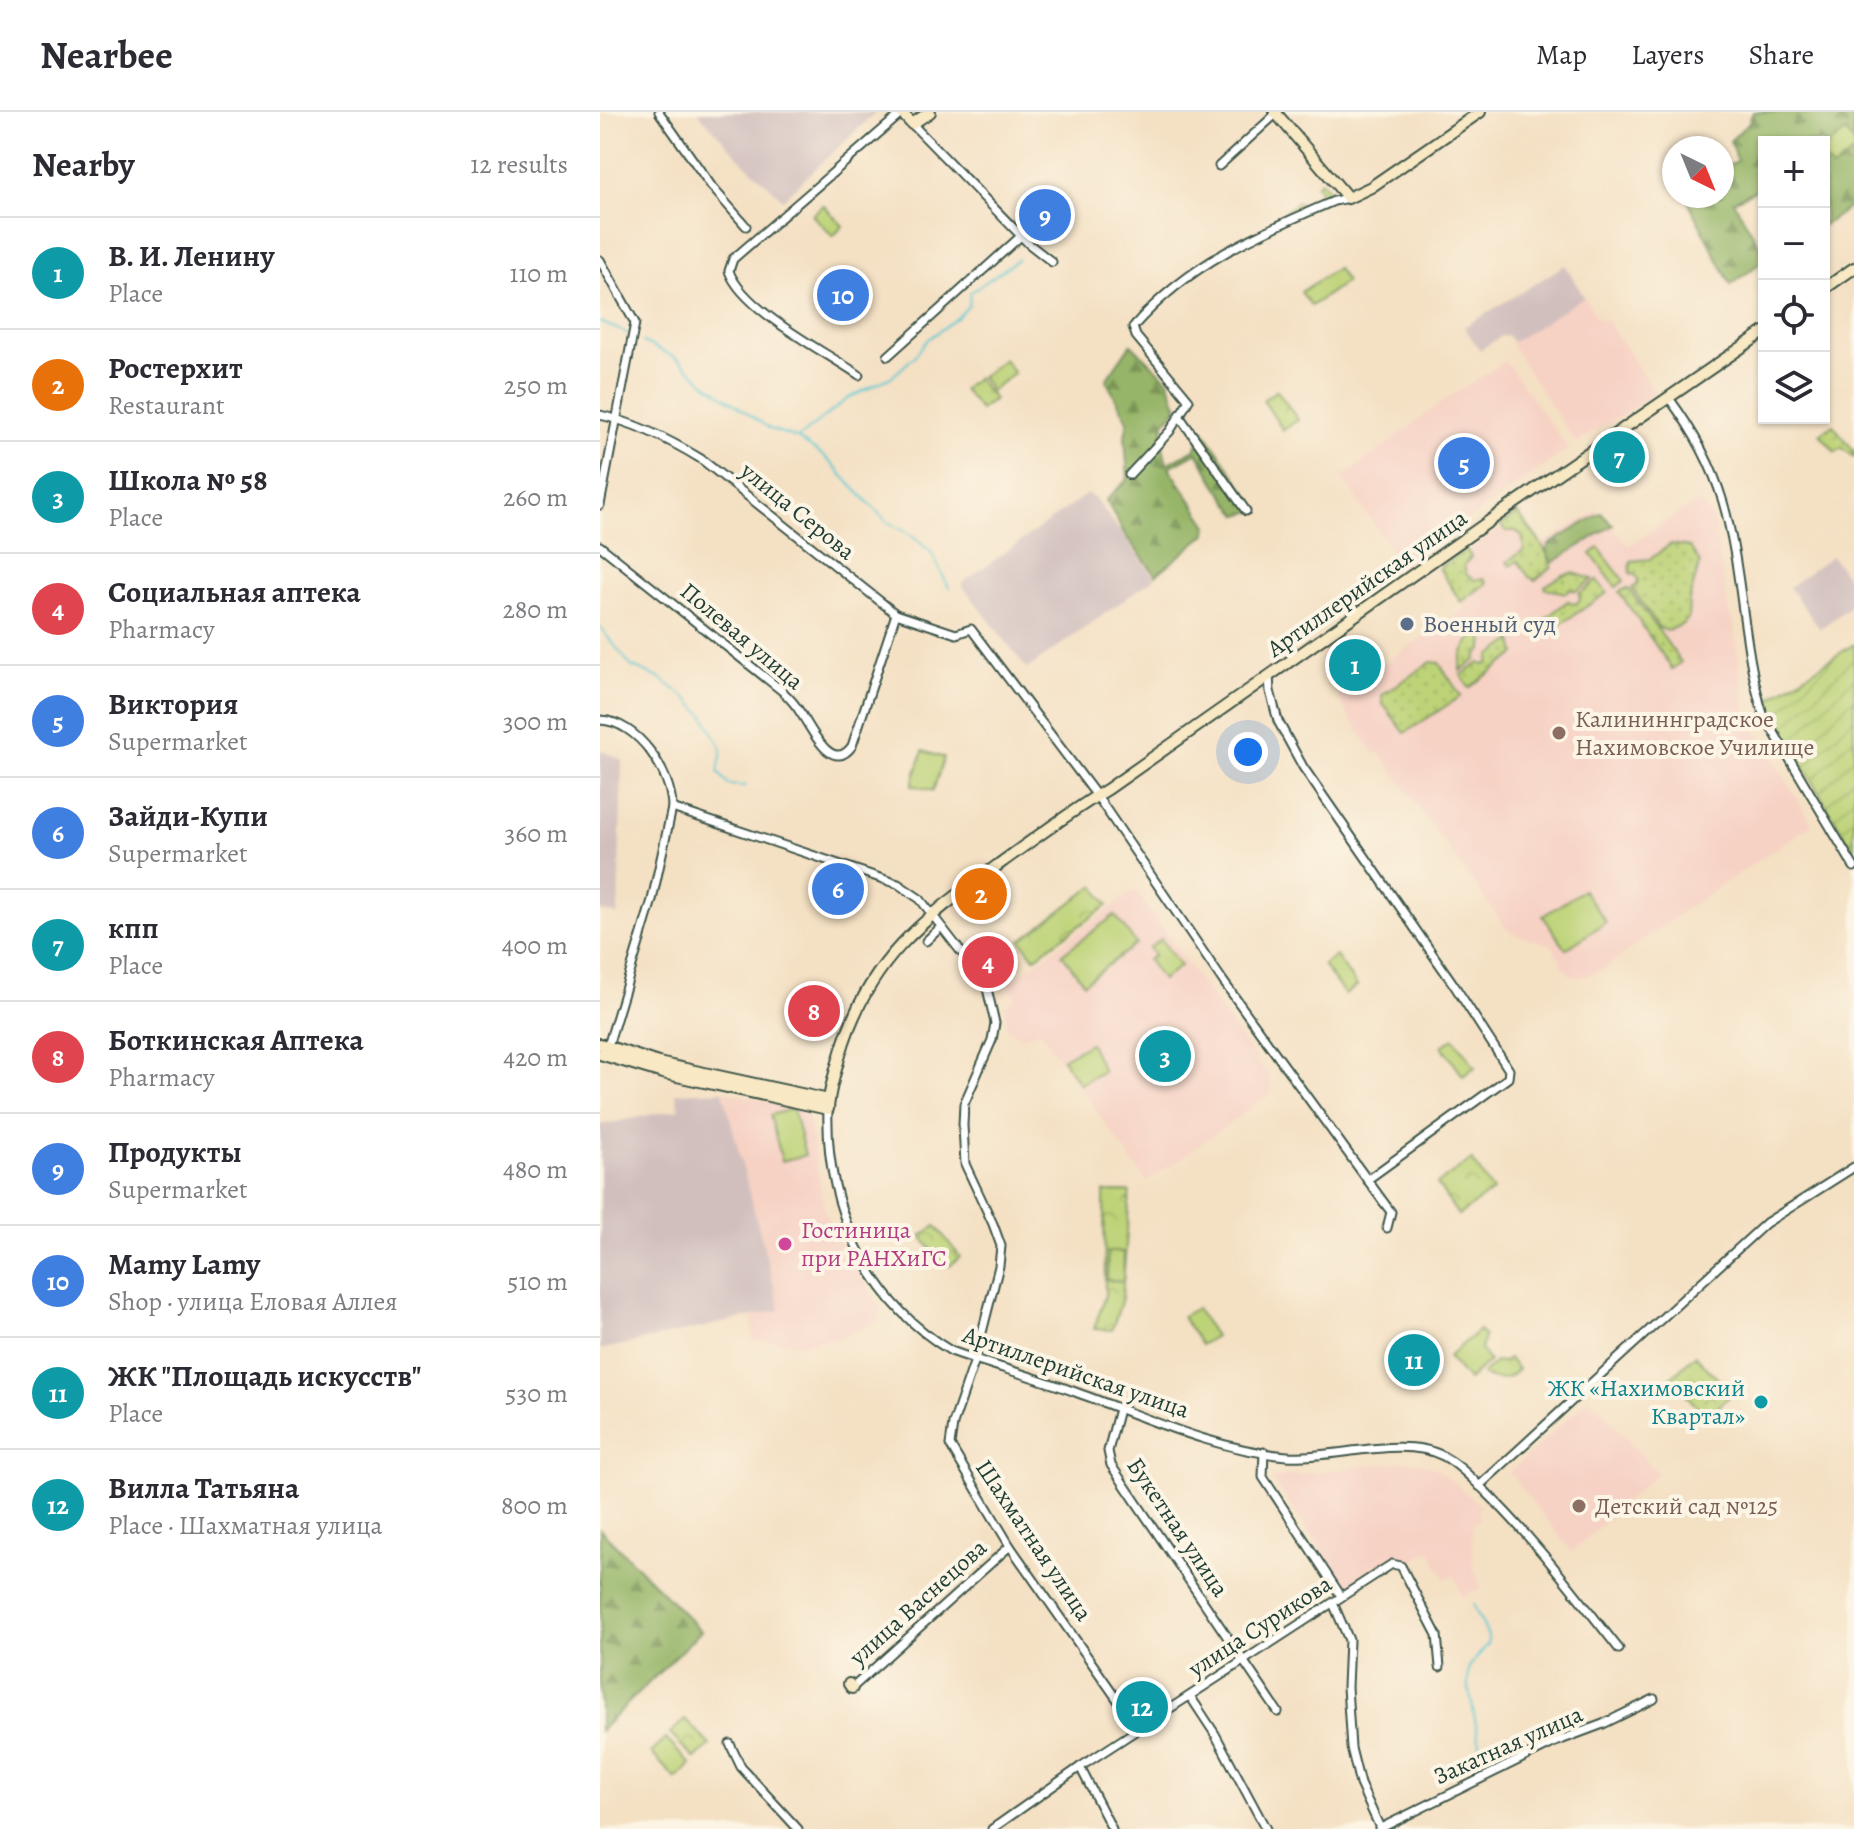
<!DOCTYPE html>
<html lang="en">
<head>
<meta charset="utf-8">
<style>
	body { margin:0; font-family:Alegreya,serif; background:#f2f2f3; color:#2b2b33 }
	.controls { position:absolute; right:24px; top:24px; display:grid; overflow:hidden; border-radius:0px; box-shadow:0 2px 6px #0004 }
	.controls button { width:72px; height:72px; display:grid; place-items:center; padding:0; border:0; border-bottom:2px solid #e1e1e2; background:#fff; color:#2b2b33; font:40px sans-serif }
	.compass { position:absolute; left:1062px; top:24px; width:72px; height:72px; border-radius:50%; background:#fff; box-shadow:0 2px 6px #0004; rotate:137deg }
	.you { position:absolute; left:648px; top:640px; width:28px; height:28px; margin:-20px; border:6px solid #fff; border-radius:50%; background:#1a73e8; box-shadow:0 0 0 12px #1a73e833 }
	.badge { display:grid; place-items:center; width:52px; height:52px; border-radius:50%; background:#ea580c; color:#fff; font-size:26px; font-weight:700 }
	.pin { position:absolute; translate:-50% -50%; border:4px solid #fff; box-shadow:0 2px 8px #0006 }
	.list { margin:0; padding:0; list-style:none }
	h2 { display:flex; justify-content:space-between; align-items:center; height:104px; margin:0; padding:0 32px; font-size:34px }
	h2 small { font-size:26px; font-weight:400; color:#7c7c81 }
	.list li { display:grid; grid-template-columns:52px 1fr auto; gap:24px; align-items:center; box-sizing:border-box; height:112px; padding:0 32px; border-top:2px solid #e1e1e2 }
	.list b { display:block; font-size:30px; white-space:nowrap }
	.list p { margin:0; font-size:26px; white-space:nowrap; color:#7c7c81 }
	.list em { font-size:26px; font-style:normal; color:#7c7c81 }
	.icon { flex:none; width:44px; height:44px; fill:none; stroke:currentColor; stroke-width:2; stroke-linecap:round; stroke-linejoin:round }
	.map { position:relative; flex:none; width:1254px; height:1717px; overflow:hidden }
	header { display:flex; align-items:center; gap:48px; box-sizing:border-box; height:112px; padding:0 40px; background:#fff; border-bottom:2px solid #e1e1e2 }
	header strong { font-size:38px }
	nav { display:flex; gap:44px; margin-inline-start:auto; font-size:28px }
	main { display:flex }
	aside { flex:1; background:#fff }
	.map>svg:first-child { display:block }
</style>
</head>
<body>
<header>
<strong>Nearbee</strong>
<nav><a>Map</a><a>Layers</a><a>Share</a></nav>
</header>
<main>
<aside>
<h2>Nearby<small>12 results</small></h2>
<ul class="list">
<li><span class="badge" style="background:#0f9aa8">1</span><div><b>В. И. Ленину</b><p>Place</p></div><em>110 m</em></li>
<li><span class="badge" style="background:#e8710a">2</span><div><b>Ростерхит</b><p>Restaurant</p></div><em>250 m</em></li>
<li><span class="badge" style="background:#0f9aa8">3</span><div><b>Школа № 58</b><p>Place</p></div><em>260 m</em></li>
<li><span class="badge" style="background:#e0444e">4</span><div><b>Социальная аптека</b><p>Pharmacy</p></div><em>280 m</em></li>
<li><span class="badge" style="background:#3f7fe0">5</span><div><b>Виктория</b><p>Supermarket</p></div><em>300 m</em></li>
<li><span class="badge" style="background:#3f7fe0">6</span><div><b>Зайди-Купи</b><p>Supermarket</p></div><em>360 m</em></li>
<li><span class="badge" style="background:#0f9aa8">7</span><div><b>кпп</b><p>Place</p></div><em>400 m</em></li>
<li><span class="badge" style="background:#e0444e">8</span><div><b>Боткинская Аптека</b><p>Pharmacy</p></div><em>420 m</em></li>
<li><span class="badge" style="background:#3f7fe0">9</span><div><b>Продукты</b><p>Supermarket</p></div><em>480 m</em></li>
<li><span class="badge" style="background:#3f7fe0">10</span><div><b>Mamy Lamy</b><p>Shop · улица Еловая Аллея</p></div><em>510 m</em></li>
<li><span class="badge" style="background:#0f9aa8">11</span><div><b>ЖК &quot;Площадь искусств&quot;</b><p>Place</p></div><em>530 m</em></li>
<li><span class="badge" style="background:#0f9aa8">12</span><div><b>Вилла Татьяна</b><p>Place · Шахматная улица</p></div><em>800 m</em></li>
</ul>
</aside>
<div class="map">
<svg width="1254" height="1717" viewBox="0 0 1254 1717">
	<defs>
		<pattern id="grass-dots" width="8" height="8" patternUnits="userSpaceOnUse" patternTransform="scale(2)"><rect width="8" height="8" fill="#bdd378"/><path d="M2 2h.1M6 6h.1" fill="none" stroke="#a2b668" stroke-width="1.8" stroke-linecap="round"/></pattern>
		<pattern id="forest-firs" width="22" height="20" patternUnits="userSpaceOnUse" patternTransform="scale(2)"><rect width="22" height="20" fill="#96b568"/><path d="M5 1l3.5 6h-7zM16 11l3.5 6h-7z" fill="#7a9456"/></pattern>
		<pattern id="park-crowns" width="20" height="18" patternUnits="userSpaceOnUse" patternTransform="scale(2)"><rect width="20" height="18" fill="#bdd378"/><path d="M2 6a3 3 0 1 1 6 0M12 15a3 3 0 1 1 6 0" fill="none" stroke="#a2b668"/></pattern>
		<pattern id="garden-furrows" width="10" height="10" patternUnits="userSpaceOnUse" patternTransform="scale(2)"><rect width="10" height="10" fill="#bdd378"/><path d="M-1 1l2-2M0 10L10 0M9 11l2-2" fill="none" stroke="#a2b668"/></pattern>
	</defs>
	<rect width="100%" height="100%" fill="#fcf5e5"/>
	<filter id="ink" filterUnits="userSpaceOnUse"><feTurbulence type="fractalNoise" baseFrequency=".0125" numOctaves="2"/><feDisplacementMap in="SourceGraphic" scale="16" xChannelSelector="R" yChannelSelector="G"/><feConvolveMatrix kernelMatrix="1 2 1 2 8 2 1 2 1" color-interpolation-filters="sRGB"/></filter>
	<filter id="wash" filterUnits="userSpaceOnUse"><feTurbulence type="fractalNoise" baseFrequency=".006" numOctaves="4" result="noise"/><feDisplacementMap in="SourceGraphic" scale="32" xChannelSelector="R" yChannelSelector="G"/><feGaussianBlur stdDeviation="1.8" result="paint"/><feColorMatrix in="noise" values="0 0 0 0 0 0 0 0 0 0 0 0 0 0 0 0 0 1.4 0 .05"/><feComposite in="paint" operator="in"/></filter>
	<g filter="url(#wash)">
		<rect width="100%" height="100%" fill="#f4e0c3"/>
		<g fill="#f6d2c4">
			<path d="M984,185L998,208L1006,207L1056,282L976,331L910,231Z"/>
			<path d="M905,249L968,337L802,454L740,363L748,361L845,288Z"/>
			<path d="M1097,391L1105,394L1113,408L1129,500L1134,514L1147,603L1212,712L1092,793L1002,858L982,865L972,864L963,854L952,833L915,822L906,816L779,640L775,642L746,600L737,582L778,550L782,553L865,496L839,459L919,403L942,432L997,398L1029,434L1079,400Z"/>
			<path d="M535,778L670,966L672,981L547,1070L439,918L422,926L407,918L405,894L415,885L407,872Z"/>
			<path d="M123,979L204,997L208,1006L225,1099L237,1127L261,1162L281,1199L277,1210L239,1225L204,1232L153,1228L152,1204L179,1199Z"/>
			<path d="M990,1286L1057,1361L972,1440L909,1360Z"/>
			<path d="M804,1349L817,1350L839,1358L881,1394L878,1397L880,1406L872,1413L873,1454L881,1476L862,1485L854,1463L845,1467L830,1438L807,1453L799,1442L752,1472L746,1473L671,1366Z"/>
		</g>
		<g fill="#d1bfbe">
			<path d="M98,0H276L183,87L141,48Z"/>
			<path d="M965,153L984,185L913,230L908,224H902L880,238L864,215Z"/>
			<path d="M487,382L496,388L555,466L427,557L361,472Z"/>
			<path d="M1231,444L1254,474V491L1220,517L1189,475Z"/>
			<path d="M0,638L22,648L18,803L0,799Z"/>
			<path d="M123,979L180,1198L0,1238V1013L79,997L76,981Z"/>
		</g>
		<g fill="url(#grass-dots)" stroke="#6e8856" stroke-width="2">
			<path d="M721,69L731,81L729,87L676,111L675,108L697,90L704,95L721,80L716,73Z"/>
			<path d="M1233,313L1254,339V345L1242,336L1235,340L1220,322Z"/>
			<path d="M917,401C929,416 948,437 952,455L935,468L929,465L918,449L910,454L907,450L924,438L922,424L916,419H905L901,413Z"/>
			<path d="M1071,432L1090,435L1100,451L1089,488L1088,506L1083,512L1067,519L1059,516L1032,476L1037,473L1038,467L1034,462L1030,461L1031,449L1050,447Z"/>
			<path d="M999,436L1024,469L1016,475L991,442Z"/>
			<path d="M866,437L871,445L864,453L866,462L874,468L884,466L887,471L861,490L839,456Z"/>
			<path d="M973,461L993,467L976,479L969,477L966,481L946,477L945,474L963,463Z"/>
			<path d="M997,468L1007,481L959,513H950L946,506L968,489L976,492L980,487L979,482Z"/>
			<path d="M1028,476L1081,550L1072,557L1019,480Z"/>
			<path d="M884,516L883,538L877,543L876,548L860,559C860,539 868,527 884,516Z"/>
			<path d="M913,528L916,542L869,576L861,563L879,551L885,553L889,551L890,544Z"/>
			<path d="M831,550L839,551L861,584L805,621L783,592L782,583Z"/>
		</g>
		<g fill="url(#forest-firs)" stroke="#5a794e" stroke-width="2">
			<path d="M1153,0H1254V92L1224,113V30H1164V74L1133,89L1164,141V148L1131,173L1085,84H1122V56L1137,49L1130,29L1149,10Z"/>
			<path d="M531,232L568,268L578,296L564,310L563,335L567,352L595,337L604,319L658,398L638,403L617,374L597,340L569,355L608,414L606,422L556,463L525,423L506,388L528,367L525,324L528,309L506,268Z"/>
			<path d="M1001,401L1013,413L952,451L946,438L950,432Z"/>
			<path d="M0,1417L101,1519L0,1619Z"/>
		</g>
		<g fill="url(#park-crowns)" stroke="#6e8856" stroke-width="2">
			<path d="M737,156L746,170L711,194L701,180Z"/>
			<path d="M377,266L394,287L380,298L363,277Z"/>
			<path d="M677,278L698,308L683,318L663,288Z"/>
			<path d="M494,774L508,793L434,846L421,828Z"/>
			<path d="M736,844L757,874L745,883L723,853Z"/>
			<path d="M872,1048L893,1079L858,1103L837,1072Z"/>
			<path d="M504,1080H530L522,1186L512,1218L494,1217L505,1183Z"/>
			<path d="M336,1114L360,1145L350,1154L342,1152L321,1124Z"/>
			<path d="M1095,1243L1132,1282L1107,1305L1070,1266Z"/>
			<path d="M909,1247L918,1257C908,1269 895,1270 882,1262L895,1250L902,1251Z"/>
			<path d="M85,1607L110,1633L95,1647L70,1622Z"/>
		</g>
		<path fill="url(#garden-furrows)" stroke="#6e8856" stroke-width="2" d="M1254,532V739L1164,590Z"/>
		<g fill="#bdd378" stroke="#6e8856" stroke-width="2">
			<path d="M1246,20L1254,31V40L1232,57L1224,47V37Z"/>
			<path d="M223,93L243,114L233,124L212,103Z"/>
			<path d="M404,247L414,261L391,279L381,265Z"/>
			<path d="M323,639L344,646L333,679L312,673Z"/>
			<path d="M983,778L1006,810L966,837L943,804Z"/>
			<path d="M515,803L536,832L484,871L462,842Z"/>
			<path d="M561,827L580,854L562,868L548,848L554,843L549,836Z"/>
			<path d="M854,926L875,955L863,964L842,934Z"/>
			<path d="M490,931L503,959L480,972L462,947Z"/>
			<path d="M193,997L205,1043L182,1049L170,1003Z"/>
			<path d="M508,1140H524L523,1169L507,1168Z"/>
			<path d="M596,1196L615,1224L601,1233L582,1205Z"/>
			<path d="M879,1218L884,1224L881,1238L889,1249L868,1268L848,1245Z"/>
			<path d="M66,1627L91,1653L76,1667L51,1641Z"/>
		</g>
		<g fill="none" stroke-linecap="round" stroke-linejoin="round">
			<g stroke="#58c5d0" stroke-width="2">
				<path d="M0,210L29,222"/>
				<path d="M43,230L78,247L104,270L170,317L197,326L225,345L286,409L311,423L331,440L349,476"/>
				<path d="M198,326L247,287L293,264L315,244L327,228L357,206L369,193L370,181L418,147"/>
				<path d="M0,515L31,554L61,567L89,588L105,605L122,637L118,660L129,673L146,674"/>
				<path d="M873,1492L888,1524V1532L869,1555L868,1573L881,1637"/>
			</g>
		</g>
	</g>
	<g filter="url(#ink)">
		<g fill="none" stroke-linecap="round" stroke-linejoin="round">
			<defs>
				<g id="street">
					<path d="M59,0L112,75L146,114"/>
					<path d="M312,12L429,132L452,150"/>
					<path d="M619,54L678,0"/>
					<path d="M0,148L35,211L0,393"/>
					<path d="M288,244L422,123"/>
					<path d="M259,263C224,239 143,198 129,159L133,147L302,1"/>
					<path d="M1069,286C1092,317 1112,353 1123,390C1143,459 1142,533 1163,602L1254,755"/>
					<path d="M0,303C36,311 70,328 101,347L296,502L356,522L371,517L497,684L623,869L782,1088L791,1100L787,1116"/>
					<path d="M580,305L646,399"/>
					<path d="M529,363L570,319L589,288L536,224L533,215C588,152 658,121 734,89L748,86"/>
					<path d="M0,434L181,578C190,586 196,593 202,603C212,618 232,662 252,634L296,502"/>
					<path d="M669,564L670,579L678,609L703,655L854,873L909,958L908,966L767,1068"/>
					<path d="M0,608C38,609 72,661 72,696L52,788L8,934"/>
					<path d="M72,696L298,772L320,787L386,872L395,911L392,928L364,992L363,1013L365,1052L393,1112L401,1134L399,1154L375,1248L353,1312L350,1333L410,1434L538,1617"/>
					<path d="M326,829L341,815"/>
					<path d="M228,997C225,1093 267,1189 351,1239C393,1254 436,1265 478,1281C545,1305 615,1338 687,1344C733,1347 804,1323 843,1344C860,1353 872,1367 885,1379C934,1427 976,1483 1019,1537"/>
					<path d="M519,1297L508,1339L511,1353L678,1600"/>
					<path d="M664,1340L663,1365L741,1484"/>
					<path d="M879,1374L1166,1111L1254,1055"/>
					<path d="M733,1491L749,1528L747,1575L751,1636L760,1672L780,1716"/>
					<path d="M252,1576L410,1434"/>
					<path d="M590,1584L615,1622L666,1717"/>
					<path d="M130,1632L141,1655L198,1717"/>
					<path d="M480,1655L512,1717"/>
					<path d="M392,1717L480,1655L792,1452L801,1454L837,1523L840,1555"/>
					<path d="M779,1717L955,1630L1003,1612L1054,1587"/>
				</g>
				<g id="secondary">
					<path d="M301,0L312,12L330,0"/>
					<path d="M675,0L748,86L771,75L880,0"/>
					<path d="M1224,177L1254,156"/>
					<path d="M0,932L58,951L229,988"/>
					<path d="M0,942L63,961L228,997C229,978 235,961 240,943C268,846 324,807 402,750C437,725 471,699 508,677L915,391L1164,220"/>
					<path d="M249,1572L252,1576"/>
				</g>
			</defs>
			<use href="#street" stroke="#3f5549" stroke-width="11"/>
			<use href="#secondary" stroke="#3f5549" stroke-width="14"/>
			<use href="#street" stroke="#fff" stroke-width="7"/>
			<use href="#secondary" stroke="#f8e8c3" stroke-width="10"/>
		</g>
	</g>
	<circle fill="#5c6f8a" stroke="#fcf5e5" stroke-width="3" cx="807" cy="512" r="8"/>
	<g fill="#8d6e63" stroke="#fcf5e5" stroke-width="3">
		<circle cx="959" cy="621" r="8"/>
		<circle cx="979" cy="1394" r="8"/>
	</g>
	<circle fill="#d1479c" stroke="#fcf5e5" stroke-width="3" cx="185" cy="1132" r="8"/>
	<circle fill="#0f9aa8" stroke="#fcf5e5" stroke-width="3" cx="1161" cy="1290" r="8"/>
	<g text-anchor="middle" stroke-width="8" stroke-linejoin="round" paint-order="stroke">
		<g font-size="24" fill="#1f3d34" stroke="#fcf5e5">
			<text transform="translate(198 399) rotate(39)" y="8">улица Серова</text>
			<text transform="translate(767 471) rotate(-35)" y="8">Артиллерийская улица</text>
			<text transform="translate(142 524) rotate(40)" y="8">Полевая улица</text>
			<text transform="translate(476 1260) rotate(19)" y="8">Артиллерийская улица</text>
			<text transform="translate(578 1415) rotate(56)" y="8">Букетная улица</text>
			<text transform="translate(434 1428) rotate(56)" y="8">Шахматная улица</text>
			<text transform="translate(318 1490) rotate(-42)" y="8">улица Васнецова</text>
			<text transform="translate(660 1514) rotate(-33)" y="8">улица Сурикова</text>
			<text transform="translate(908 1633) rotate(-24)" y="8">Закатная улица</text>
		</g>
		<g font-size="24" fill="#4e5e75" stroke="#fcf5e5" text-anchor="start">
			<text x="823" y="520">Военный суд</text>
		</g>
		<g font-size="24" fill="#785e54" stroke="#fcf5e5" text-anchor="start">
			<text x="975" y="615">Калининнградское<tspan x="975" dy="28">Нахимовское Училище</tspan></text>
			<text x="995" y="1402">Детский сад №125</text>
		</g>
		<g font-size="24" fill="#b23c85" stroke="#fcf5e5" text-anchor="start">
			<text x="201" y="1126">Гостиница<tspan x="201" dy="28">при РАНХиГС</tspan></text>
		</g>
		<g font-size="24" fill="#0d838f" stroke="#fcf5e5" text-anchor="end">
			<text x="1145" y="1284">ЖК «Нахимовский<tspan x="1145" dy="28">Квартал»</tspan></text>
		</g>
	</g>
</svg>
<div class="controls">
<button>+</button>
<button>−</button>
<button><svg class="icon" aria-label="locate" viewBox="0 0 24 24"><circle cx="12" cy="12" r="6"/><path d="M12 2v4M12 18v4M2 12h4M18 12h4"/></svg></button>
<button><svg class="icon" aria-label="layers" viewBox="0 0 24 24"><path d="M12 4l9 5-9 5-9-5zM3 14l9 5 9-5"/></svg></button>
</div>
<svg class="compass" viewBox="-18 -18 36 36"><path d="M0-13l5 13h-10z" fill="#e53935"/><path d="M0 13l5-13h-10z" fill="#7c7c81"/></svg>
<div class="you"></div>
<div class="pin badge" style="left:755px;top:553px;background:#0f9aa8">1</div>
<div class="pin badge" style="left:381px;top:782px;background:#e8710a">2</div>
<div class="pin badge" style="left:565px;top:944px;background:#0f9aa8">3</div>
<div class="pin badge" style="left:388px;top:850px;background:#e0444e">4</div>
<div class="pin badge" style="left:864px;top:351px;background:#3f7fe0">5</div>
<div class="pin badge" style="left:238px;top:777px;background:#3f7fe0">6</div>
<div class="pin badge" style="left:1019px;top:345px;background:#0f9aa8">7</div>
<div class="pin badge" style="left:214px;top:899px;background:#e0444e">8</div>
<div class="pin badge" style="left:445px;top:103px;background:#3f7fe0">9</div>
<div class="pin badge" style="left:243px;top:183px;background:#3f7fe0">10</div>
<div class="pin badge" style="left:814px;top:1248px;background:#0f9aa8">11</div>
<div class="pin badge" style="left:542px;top:1595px;background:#0f9aa8">12</div>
</div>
</main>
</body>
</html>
